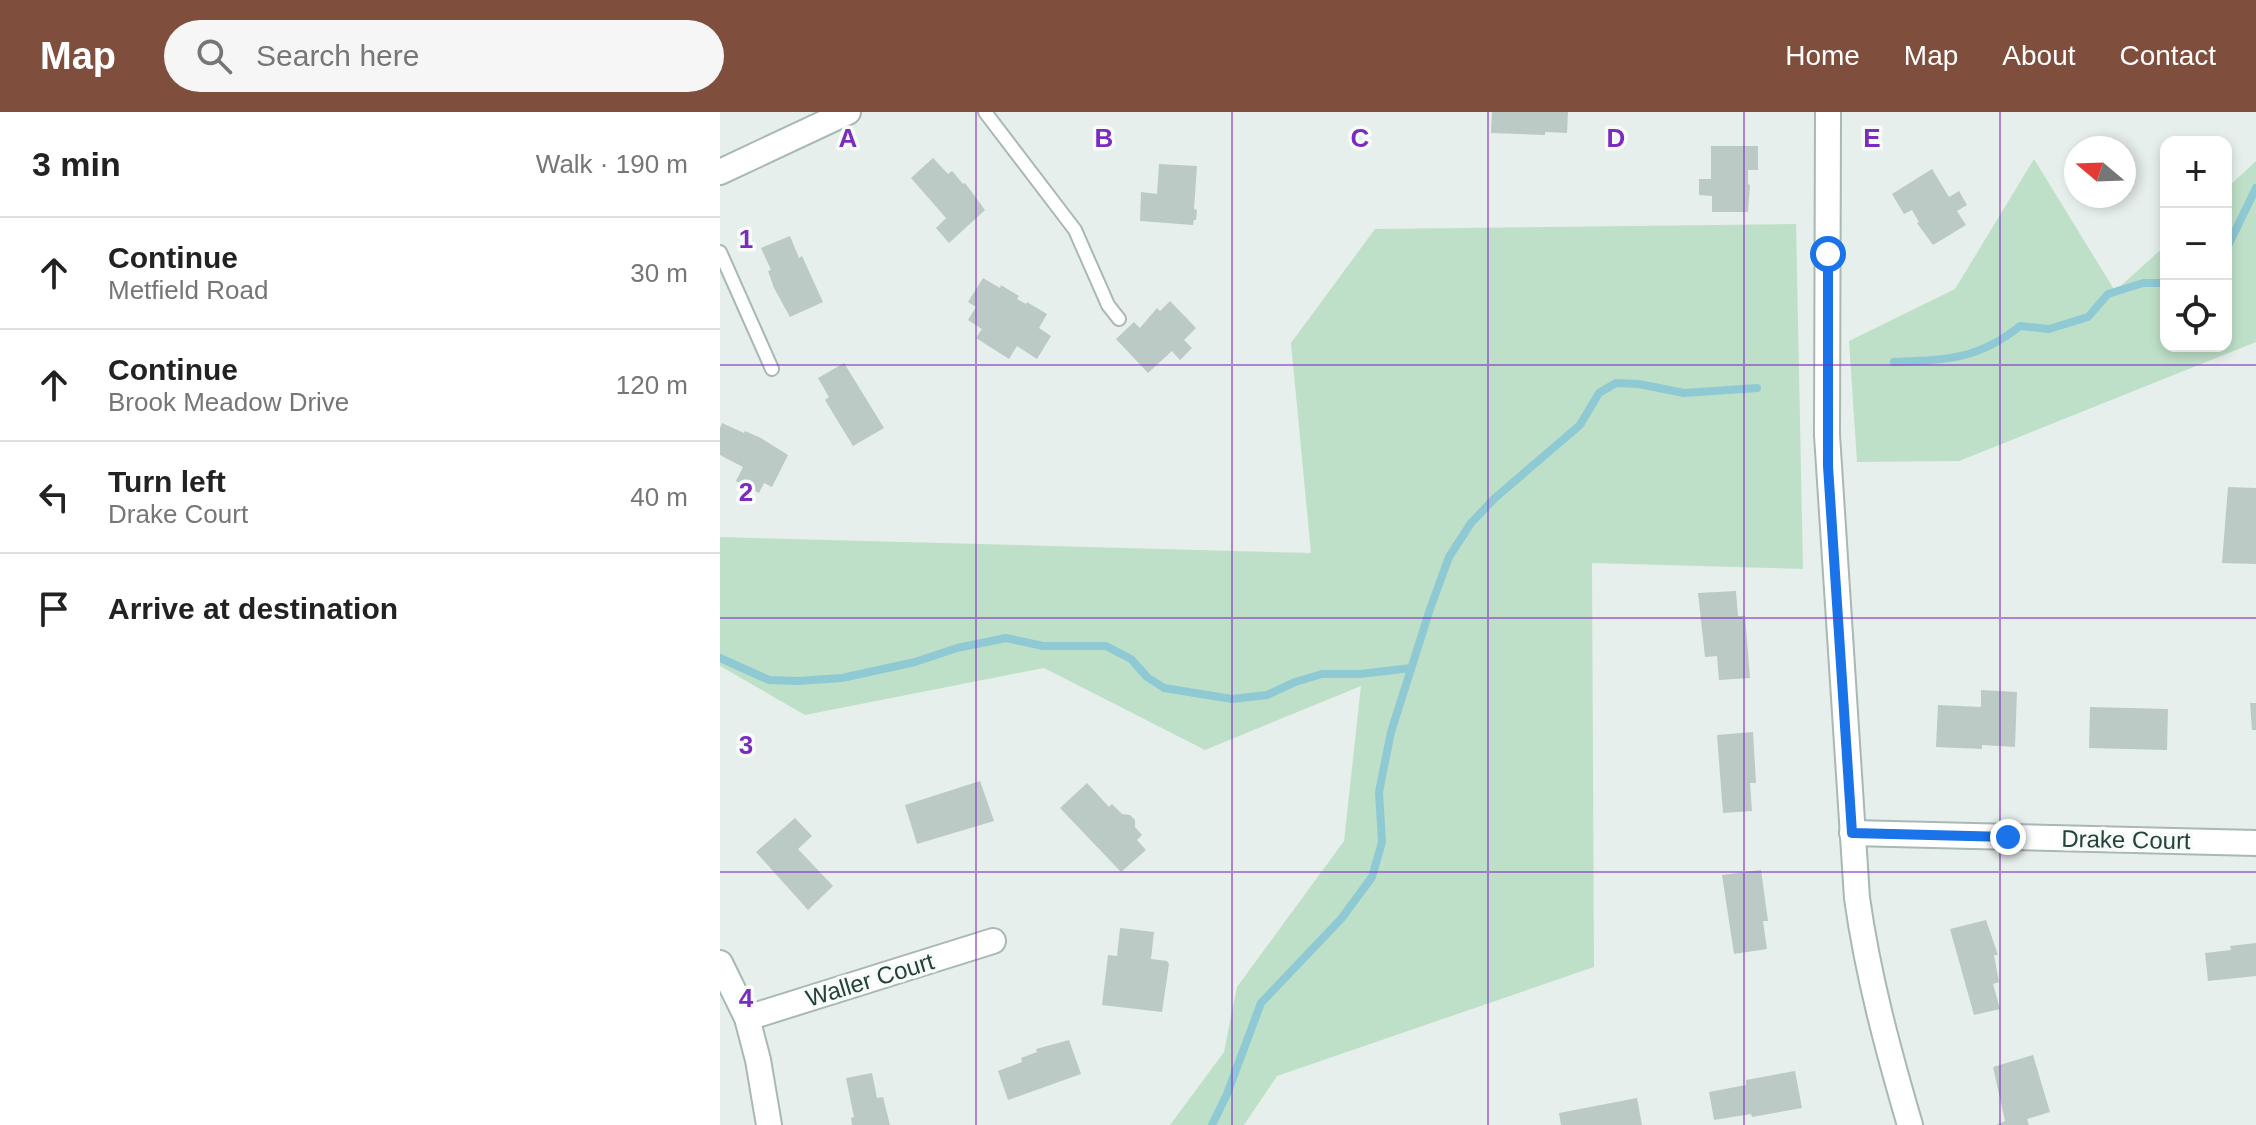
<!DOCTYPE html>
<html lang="en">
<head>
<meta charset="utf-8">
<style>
	body { margin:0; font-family:Arial,sans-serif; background:#f6f6f6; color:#222 }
	.controls { position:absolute; right:24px; top:24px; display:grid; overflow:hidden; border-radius:16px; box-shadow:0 4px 12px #0003 }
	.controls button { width:72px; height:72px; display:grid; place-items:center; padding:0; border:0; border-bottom:2px solid #e0e0e0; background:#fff; color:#222; font:40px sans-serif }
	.compass { position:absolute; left:1344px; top:24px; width:72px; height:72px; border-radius:50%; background:#fff; box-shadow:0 4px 12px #0003; rotate:289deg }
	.stop { position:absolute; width:24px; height:24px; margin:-18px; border:6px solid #1a73e8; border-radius:50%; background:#fff }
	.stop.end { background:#1a73e8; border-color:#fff; box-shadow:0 2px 8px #0008 }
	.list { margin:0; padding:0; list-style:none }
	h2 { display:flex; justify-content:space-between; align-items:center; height:104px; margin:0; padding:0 32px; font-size:34px }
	h2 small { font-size:26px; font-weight:400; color:#767676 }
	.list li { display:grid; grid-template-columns:52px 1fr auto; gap:24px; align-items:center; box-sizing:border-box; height:112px; padding:0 32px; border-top:2px solid #e0e0e0 }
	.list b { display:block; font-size:30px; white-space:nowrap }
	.list p { margin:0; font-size:26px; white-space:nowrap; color:#767676 }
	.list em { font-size:26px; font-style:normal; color:#767676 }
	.icon { flex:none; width:44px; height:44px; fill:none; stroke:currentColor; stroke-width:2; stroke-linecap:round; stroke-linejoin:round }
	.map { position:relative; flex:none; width:1536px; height:1013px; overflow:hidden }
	header { display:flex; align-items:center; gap:48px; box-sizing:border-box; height:112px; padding:0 40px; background:#804e3d; color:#fff }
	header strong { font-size:38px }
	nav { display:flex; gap:44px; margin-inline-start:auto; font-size:28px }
	.search { width:560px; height:72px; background:#f6f6f6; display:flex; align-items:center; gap:20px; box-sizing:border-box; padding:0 28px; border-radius:44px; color:#767676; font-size:30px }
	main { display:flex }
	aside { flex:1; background:#fff }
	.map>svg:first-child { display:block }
</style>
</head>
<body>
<header>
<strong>Map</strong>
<div class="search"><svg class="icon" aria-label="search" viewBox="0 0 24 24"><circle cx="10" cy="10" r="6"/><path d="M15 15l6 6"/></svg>Search here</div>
<nav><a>Home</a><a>Map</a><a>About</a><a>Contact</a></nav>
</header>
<main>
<aside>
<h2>3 min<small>Walk · 190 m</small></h2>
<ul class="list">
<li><svg class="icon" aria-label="ahead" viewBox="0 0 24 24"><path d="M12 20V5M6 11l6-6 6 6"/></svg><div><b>Continue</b><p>Metfield Road</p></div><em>30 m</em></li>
<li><svg class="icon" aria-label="ahead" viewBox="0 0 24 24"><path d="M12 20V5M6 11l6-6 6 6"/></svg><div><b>Continue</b><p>Brook Meadow Drive</p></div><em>120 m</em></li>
<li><svg class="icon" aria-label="left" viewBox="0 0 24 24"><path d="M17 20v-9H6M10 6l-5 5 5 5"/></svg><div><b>Turn left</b><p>Drake Court</p></div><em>40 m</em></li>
<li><svg class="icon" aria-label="arrive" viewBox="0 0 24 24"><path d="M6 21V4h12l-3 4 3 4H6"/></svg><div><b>Arrive at destination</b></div></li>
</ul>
</aside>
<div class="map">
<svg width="1536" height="1013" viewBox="0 0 1536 1013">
	<rect width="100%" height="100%" fill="#e6efeb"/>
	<g fill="#bfe0c8">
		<path d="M1314,47L1395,179L1446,133V234H1506V77L1536,49V230L1239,349L1137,350L1129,229L1235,177Z"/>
		<path d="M1076,112L1083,457L872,451L874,855L557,964L524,1013H450L504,940L517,875L624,729L641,574L485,638L324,556L85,603L0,554V425L591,441L571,231L655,117Z"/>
	</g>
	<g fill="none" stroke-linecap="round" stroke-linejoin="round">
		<g stroke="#8ec9d4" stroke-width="8">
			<path d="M1506,138L1536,76"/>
			<path d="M1174,250C1225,248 1258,248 1300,214L1329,217L1368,205L1388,182L1423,171H1446"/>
			<path d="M0,546L49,568L78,569L122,566L195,550L237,536L286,526L323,534H386L411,547L427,565L444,576L512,587L547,583L575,570L602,562H640L691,556"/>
			<path d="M492,1013L507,982L541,891L621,807L652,765L662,730L659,680L671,620L710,497L729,445L751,411L775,386L860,313L879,281L896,271L919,272L964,281L1037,276"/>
		</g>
	</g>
	<g fill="#bbcac4">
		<path d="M772,0H848L847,21L825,20V23L771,21Z"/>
		<path d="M991,34H1038V58H1028V72L1030,73L1028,100H992V84L979,83V67H991Z"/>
		<path d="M213,46L228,62L232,59L243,72L245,71L265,98L229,131L216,116L226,106L191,66Z"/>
		<path d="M439,52L477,54L474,97L477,98L476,108H474L473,113L420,109L421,80L437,82Z"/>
		<path d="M1212,57L1229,85L1239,79L1247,93L1237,99L1246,113L1213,133L1197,111L1199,110L1192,98L1184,102L1172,82Z"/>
		<path d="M70,124L79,146L82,144L103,190L70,205L54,176L48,159L51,158L41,136Z"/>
		<path d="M263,166L280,176L281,173L299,184L297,187L306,192L307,190L327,202L319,216L331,224L317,247L297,234L289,247L256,226L262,217L248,208L256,195L248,190Z"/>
		<path d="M450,189L476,216L464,228L472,236L460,248L452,239L428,261L396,227L414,210L420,216L437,196L440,199Z"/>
		<path d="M124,251L164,316L133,334L105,288L109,285L98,266Z"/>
		<path d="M2,311L24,321L25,319L41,326L68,343L52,375L44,371L39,381L16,369L23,355L0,343V316Z"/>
		<path d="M1508,375L1536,376V452L1502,451Z"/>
		<path d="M1016,479L1018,504H1025L1030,566L999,568L997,544L985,545L978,481Z"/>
		<path d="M1261,578L1297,580L1295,635L1262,633V637L1216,635L1218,593L1261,595Z"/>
		<path d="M1530,591H1536V618H1532Z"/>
		<path d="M1370,595L1448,597L1447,638L1369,636Z"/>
		<path d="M1033,620L1036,671H1030L1032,699L1003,701L997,623Z"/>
		<path d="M260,669L274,709L197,732L185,693Z"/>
		<path d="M367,671L389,695L392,692L402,702L410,703L415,708V715L422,723L417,728L426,738L401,760L340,696Z"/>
		<path d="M75,706L92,724L78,737L113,774L88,798L36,740Z"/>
		<path d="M1041,758L1048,809H1043L1047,837L1014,842L1002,763Z"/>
		<path d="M1266,808L1278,843H1274L1279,870L1273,872L1280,897L1254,903L1230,817Z"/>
		<path d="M400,816L434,820L431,847L447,849L449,852L442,900L382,893L388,843L397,844Z"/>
		<path d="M1536,831V864L1488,869L1485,841L1511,838L1510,834Z"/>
		<path d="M349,928L361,962L288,988L278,959L302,950L301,946L317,940L316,937Z"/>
		<path d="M1313,943L1330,1000L1307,1007L1309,1013H1276L1285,1009L1273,955Z"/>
		<path d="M1075,959L1082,996L1032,1005L1031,1002L994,1008L989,980L1026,973V968Z"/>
		<path d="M152,961L157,986L163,985L170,1013H132L131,1006L134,1005L126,966Z"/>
		<path d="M917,986L922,1013H841L839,1001Z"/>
	</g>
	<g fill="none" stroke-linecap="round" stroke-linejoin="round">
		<defs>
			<g id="service">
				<path d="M265,0L355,118L388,193L399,207"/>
				<path d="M0,140L52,257"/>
			</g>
			<g id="minor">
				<path d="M1108,0L1107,323L1137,786C1148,864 1168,938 1190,1013"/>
				<path d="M0,60L128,0"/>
				<path d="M1132,721L1536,731"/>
				<path d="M0,851L27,906L38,948L49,1013"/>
				<path d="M27,906L273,829"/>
			</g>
		</defs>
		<use href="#service" stroke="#a8b8b2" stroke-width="16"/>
		<use href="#minor" stroke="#a8b8b2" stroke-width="28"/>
		<use href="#service" stroke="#fff" stroke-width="12"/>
		<use href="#minor" stroke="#fff" stroke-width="24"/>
	</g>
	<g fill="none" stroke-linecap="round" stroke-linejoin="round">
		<path stroke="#1a73e8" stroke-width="10" d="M1108,142V354L1132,721L1288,725"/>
	</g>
	<path fill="none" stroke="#7b2cbf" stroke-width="2" stroke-opacity="0.55" d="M256,0V1013M512,0V1013M768,0V1013M1024,0V1013M1280,0V1013M0,253H1536M0,506H1536M0,760H1536"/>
	<g text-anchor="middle" stroke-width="7" stroke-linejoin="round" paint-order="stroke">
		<g font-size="24" fill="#24423a" stroke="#f7fbf9">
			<text transform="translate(1406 728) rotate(1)" y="8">Drake Court</text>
			<text transform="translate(150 868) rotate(-17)" y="8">Waller Court</text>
		</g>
	</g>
	<g font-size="26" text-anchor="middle" font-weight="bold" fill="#7b2cbf" stroke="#f7fbf9" stroke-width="7" stroke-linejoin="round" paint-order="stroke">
		<text x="128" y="35">A</text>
		<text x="384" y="35">B</text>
		<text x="640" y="35">C</text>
		<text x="896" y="35">D</text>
		<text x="1152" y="35">E</text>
		<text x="26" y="136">1</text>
		<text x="26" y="389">2</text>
		<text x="26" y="642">3</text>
		<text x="26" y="895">4</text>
	</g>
</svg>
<div class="controls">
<button>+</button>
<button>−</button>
<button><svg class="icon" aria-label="locate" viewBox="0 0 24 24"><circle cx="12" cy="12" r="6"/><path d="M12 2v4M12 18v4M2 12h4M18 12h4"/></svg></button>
</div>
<svg class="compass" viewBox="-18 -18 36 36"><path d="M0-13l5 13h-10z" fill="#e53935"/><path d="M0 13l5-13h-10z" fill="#767676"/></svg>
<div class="stop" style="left:1108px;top:142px"></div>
<div class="stop end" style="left:1288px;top:725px"></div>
</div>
</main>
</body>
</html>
